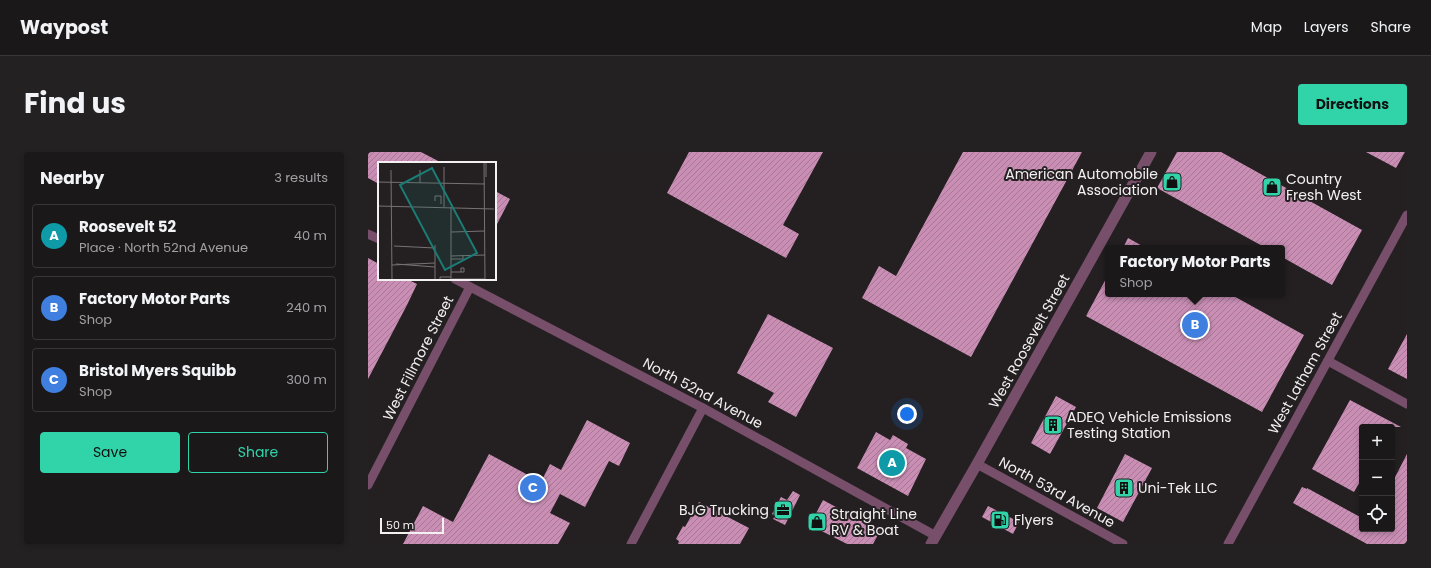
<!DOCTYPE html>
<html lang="en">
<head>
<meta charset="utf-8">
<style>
	body { margin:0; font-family:Poppins,sans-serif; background:#242123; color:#f1f3f6 }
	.controls { position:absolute; right:12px; bottom:12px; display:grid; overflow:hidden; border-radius:4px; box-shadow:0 2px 6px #0003 }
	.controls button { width:36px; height:36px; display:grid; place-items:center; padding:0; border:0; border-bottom:1px solid #393739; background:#1b181a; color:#f1f3f6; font:20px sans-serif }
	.scale { position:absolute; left:12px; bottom:10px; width:64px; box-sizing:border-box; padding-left:4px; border:2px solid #f3f0f2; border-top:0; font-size:11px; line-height:14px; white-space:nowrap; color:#f3f0f2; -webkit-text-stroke:3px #242022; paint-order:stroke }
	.you { position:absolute; left:539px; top:262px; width:14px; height:14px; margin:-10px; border:3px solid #fff; border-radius:50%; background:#1a73e8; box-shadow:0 0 0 6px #1a73e833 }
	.badge { display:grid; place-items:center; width:26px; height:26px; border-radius:50%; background:#31d4a9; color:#fff; font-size:13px; font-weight:700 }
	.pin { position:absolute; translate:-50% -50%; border:2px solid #fff; box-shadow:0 1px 4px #0006 }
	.popup { position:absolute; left:737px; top:93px; width:180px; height:52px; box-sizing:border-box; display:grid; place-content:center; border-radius:4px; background:#1b181a; filter:drop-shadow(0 1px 3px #0005); font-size:13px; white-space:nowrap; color:#a0a0a2 }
	.popup b { font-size:15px; color:#f1f3f6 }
	.popup::after { content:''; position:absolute; left:50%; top:100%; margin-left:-8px; border:8px solid transparent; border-top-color:#1b181a }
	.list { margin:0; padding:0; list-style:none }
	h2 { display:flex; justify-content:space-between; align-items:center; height:52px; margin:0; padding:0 16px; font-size:17px }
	h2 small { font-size:13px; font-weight:400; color:#a0a0a2 }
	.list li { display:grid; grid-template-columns:26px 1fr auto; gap:12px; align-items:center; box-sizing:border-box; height:64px; margin:0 8px 8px; padding:0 8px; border:1px solid #393739; border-radius:4px }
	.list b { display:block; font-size:15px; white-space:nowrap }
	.list p { margin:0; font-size:13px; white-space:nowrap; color:#a0a0a2 }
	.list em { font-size:13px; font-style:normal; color:#a0a0a2 }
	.actions { display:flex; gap:8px; padding:12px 16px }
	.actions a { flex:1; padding:9px 0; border:1px solid #31d4a9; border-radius:4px; text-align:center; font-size:14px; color:#31d4a9 }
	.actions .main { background:#31d4a9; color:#111 }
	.icon { flex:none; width:22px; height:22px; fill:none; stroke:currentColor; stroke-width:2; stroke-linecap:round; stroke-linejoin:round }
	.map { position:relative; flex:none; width:1039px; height:392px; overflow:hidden; border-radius:4px }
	header { display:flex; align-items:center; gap:24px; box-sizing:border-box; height:56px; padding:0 20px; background:#1b181a; border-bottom:1px solid #393739 }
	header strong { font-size:19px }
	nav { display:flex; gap:22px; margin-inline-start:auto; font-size:14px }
	.intro { display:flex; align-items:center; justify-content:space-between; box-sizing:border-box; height:96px; padding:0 24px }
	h1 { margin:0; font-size:28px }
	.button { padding:10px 18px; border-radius:4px; background:#31d4a9; color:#111; font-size:14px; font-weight:700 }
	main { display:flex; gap:24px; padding:0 24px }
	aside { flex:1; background:#1b181a; border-radius:4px; box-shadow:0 2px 6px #0003 }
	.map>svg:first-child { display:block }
</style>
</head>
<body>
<header>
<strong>Waypost</strong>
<nav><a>Map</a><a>Layers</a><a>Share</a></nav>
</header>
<div class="intro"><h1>Find us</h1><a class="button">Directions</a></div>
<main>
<aside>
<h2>Nearby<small>3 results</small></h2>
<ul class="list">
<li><span class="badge" style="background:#0f9aa8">A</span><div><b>Roosevelt 52</b><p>Place · North 52nd Avenue</p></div><em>40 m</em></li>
<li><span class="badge" style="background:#3f7fe0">B</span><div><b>Factory Motor Parts</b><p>Shop</p></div><em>240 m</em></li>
<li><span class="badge" style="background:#3f7fe0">C</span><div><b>Bristol Myers Squibb</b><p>Shop</p></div><em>300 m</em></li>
</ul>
<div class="actions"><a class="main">Save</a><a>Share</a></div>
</aside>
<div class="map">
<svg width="1039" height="392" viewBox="0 0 1039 392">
	<defs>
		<pattern id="building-hatch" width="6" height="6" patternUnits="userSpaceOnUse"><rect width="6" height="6" fill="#ca8eb5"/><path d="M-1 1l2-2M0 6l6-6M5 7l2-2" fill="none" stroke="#a37995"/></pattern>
	</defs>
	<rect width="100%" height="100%" fill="#242022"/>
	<g fill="url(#building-hatch)">
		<path d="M0,0H53L74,11H11V32L0,26Z"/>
		<path d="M321,0H455L415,73L431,82L418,106L299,41Z"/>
		<path d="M595,0H714L603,205L494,146L511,114L528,124Z"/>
		<path d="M809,0H853L994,78L964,133L914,105V96H898L789,36Z"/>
		<path d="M998,0H1037L1028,16Z"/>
		<path d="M127,39L142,47L127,76Z"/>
		<path d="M760,86L778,96H755Z"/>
		<path d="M0,106L11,112V127H39L49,132L39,153L0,227Z"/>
		<path d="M740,123V142H862L936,183L894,260L718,164Z"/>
		<path d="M400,162L465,196L428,265L400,250L406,241L369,221Z"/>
		<path d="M1039,182V227L1020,217Z"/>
		<path d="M688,244L708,255L682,302L663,291Z"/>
		<path d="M982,248L1033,275H994V326L986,340L944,317Z"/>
		<path d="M219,268L262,291L251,314L241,309L217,355L192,342L182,361L202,371L190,392H35L55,354L85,370L121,302L173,330L182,312L193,318Z"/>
		<path d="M508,280L522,288L525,283L540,292L538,296L558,307L540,344L489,316Z"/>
		<path d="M757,302L784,316L755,370L729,356Z"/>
		<path d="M1039,302V389L1037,392H999L925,351L934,335L939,337V336L994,366V377H1024V331Z"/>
		<path d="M425,339L432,343L417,373L405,367L407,364L404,362L413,345L419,348Z"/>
		<path d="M455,348L512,379L505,392H479L442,373Z"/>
		<path d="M331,350L381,376L372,392H310L311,389L308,387L315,374L317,375Z"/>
		<path d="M620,354L651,370L645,382L614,365Z"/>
	</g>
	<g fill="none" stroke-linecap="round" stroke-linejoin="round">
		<g stroke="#784f6a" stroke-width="9">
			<path d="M0,82L11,87"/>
			<path d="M87,127L335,256L568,384"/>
			<path d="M960,209L1039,252"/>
			<path d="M609,312L755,392"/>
			<path d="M0,333L102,135"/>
			<path d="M263,392L335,256"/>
			<path d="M860,392L1039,63"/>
		</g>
		<path stroke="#784f6a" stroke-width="11" d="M563,392L609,312L783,0"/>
	</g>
	<defs>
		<symbol id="shop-square" viewBox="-11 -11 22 22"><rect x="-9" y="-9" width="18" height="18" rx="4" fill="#31d4a9" stroke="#242022"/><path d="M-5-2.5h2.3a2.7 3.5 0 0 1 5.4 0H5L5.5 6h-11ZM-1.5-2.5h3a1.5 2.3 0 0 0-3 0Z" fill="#111"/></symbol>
		<symbol id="building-square" viewBox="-11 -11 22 22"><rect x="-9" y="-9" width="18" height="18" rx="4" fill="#31d4a9" stroke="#242022"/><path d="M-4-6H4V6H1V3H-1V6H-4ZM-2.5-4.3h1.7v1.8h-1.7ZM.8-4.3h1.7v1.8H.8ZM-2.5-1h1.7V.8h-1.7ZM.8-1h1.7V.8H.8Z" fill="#111"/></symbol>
		<symbol id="office-square" viewBox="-11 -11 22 22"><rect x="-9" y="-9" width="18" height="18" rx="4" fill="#31d4a9" stroke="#242022"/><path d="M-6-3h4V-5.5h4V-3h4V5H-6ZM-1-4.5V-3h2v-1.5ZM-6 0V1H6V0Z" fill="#111"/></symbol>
		<symbol id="fuel-square" viewBox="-11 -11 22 22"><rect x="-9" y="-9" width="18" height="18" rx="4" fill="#31d4a9" stroke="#242022"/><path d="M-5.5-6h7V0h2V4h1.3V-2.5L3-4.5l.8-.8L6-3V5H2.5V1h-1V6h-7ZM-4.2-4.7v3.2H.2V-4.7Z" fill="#111"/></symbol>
	</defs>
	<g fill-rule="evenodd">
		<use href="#shop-square" x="793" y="19" width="22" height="22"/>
		<use href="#shop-square" x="893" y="24" width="22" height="22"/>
		<use href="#building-square" x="674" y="262" width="22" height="22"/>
		<use href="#building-square" x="745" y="325" width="22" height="22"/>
		<use href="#office-square" x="404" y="347" width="22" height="22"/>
		<use href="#fuel-square" x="621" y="357" width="22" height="22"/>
		<use href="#shop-square" x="438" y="359" width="22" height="22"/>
	</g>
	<g text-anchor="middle" stroke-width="4" stroke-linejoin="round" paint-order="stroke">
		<g font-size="14" fill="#f3f0f2" stroke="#242022" text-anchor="start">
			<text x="790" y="27" text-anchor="end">American Automobile<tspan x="790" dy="16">Association</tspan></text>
			<text x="918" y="32">Country<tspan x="918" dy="16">Fresh West</tspan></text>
			<text x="699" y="270">ADEQ Vehicle Emissions<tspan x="699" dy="16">Testing Station</tspan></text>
			<text x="770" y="341">Uni-Tek LLC</text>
			<text x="401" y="363" text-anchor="end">BJG Trucking</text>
			<text x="463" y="367">Straight Line<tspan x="463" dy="16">RV &amp; Boat</tspan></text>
			<text x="646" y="373">Flyers</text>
		</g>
		<g font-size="14" fill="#f3f0f2" stroke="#242022">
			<text transform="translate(661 189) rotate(-61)" y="5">West Roosevelt Street</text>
			<text transform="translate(50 206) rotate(-63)" y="5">West Fillmore Street</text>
			<text transform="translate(937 221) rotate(-61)" y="5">West Latham Street</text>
			<text transform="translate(335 241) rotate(28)" y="5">North 52nd Avenue</text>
			<text transform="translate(689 340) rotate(29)" y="5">North 53rd Avenue</text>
		</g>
	</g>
	<g transform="translate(10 10)">
		<rect width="118" height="118" fill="#242022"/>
		<path fill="none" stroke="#777375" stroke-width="1" d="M106,0L107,118M13,8L14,118M108,15V1M0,20L107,22M42,21V8M57,39V34H63V42M0,44L116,47M66,45V5M73,45V118M73,70L107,69M16,84L57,86M73,94L107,93M73,97H85V94M18,102L57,105V83M14,103L57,101M73,110H86V106H83V110M74,117H107M57,118V105M62,118V115H73"/>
		<path fill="#1a7c75" fill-opacity="0.15" stroke="#1a7c75" stroke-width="2" d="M54,6L99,91L67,108L22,23Z"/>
		<rect width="118" height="118" fill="none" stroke="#f3f0f2" stroke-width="2"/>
	</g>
</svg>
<div class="controls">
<button>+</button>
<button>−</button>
<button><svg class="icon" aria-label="locate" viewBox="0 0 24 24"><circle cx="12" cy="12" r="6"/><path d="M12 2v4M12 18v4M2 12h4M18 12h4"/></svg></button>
</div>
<div class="scale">50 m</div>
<div class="you"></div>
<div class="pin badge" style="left:524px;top:311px;background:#0f9aa8">A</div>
<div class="pin badge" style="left:827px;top:173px;background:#3f7fe0">B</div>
<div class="popup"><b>Factory Motor Parts</b>Shop</div>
<div class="pin badge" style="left:165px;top:336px;background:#3f7fe0">C</div>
</div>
</main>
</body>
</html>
